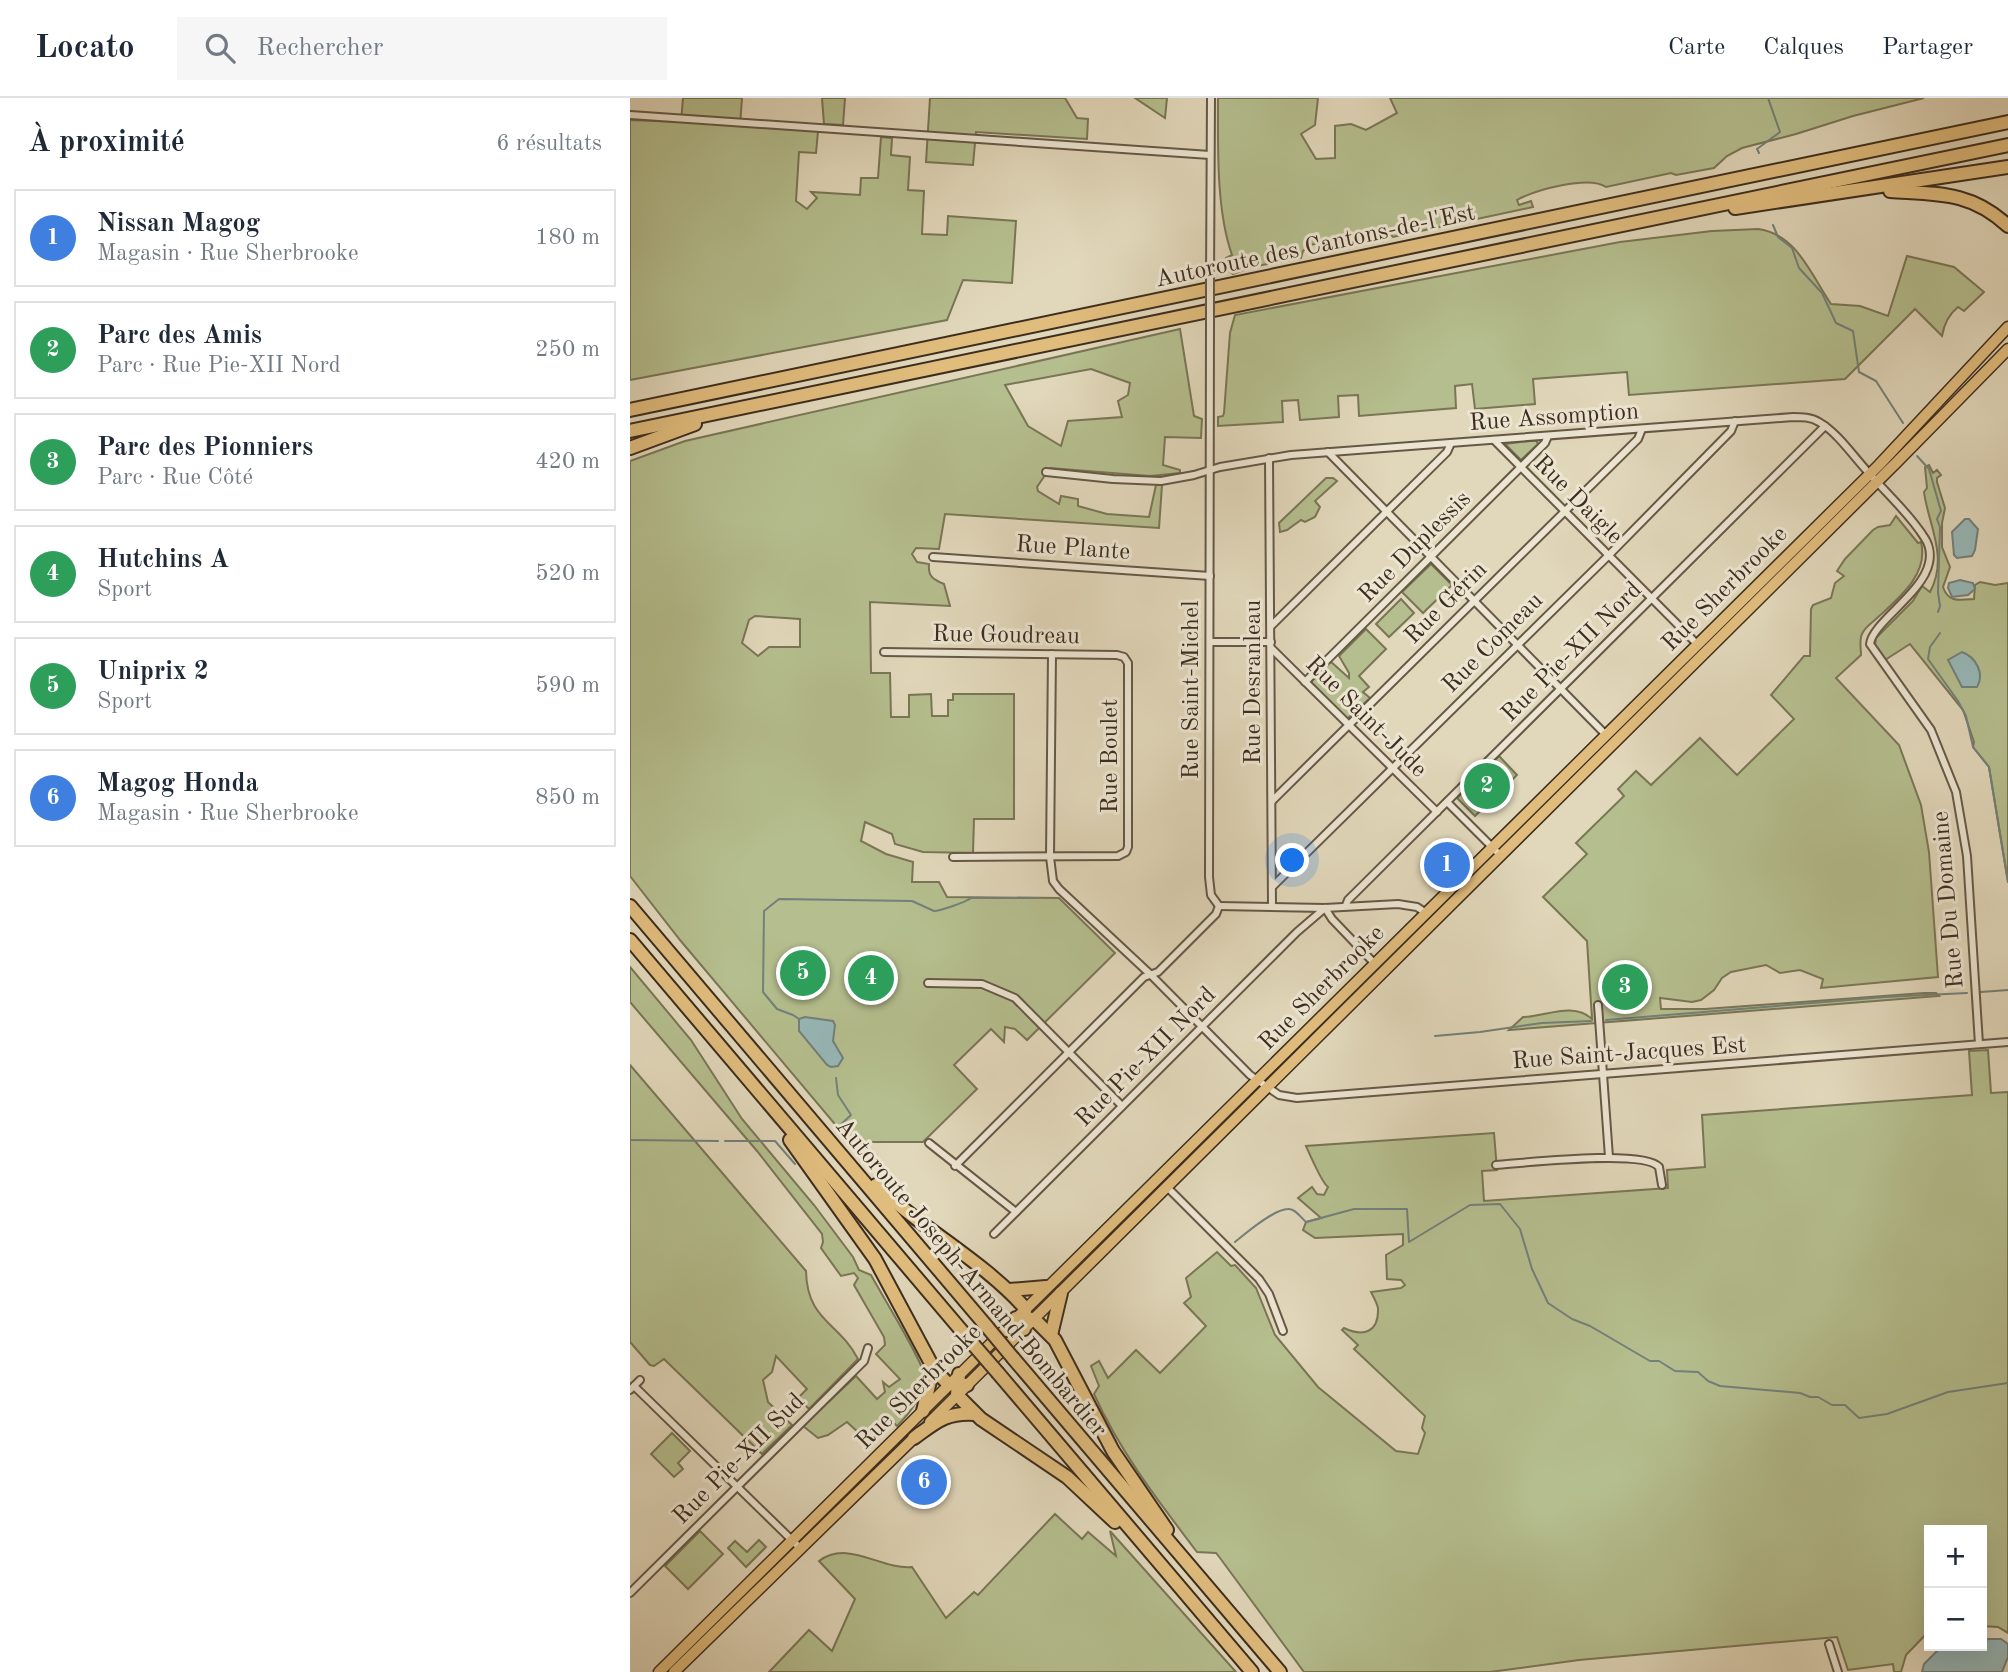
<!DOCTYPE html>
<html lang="fr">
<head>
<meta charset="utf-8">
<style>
	body { margin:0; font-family:"Old Standard TT",serif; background:#f6f6f7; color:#1f2937 }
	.controls { position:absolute; right:21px; bottom:21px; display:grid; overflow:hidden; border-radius:0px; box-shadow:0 7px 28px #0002 }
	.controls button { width:63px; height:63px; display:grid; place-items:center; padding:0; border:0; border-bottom:2px solid #e0e1e3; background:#fff; color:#1f2937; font:35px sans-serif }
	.you { position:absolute; left:663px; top:763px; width:24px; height:24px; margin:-18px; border:5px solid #fff; border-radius:50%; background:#1a73e8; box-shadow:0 0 0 10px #1a73e833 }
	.badge { display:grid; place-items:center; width:46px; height:46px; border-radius:50%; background:#8f2418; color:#fff; font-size:23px; font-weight:700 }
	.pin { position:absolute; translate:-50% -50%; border:4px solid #fff; box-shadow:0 2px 7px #0006 }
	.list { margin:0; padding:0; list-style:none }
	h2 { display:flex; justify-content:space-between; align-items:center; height:91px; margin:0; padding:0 28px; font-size:30px }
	h2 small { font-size:23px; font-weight:400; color:#747a83 }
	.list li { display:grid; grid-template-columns:46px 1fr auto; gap:21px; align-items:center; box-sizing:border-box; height:98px; margin:0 14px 14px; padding:0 14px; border:2px solid #e0e1e3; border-radius:0px }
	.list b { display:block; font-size:26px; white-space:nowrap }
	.list p { margin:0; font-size:23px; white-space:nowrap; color:#747a83 }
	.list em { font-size:23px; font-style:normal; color:#747a83 }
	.icon { flex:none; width:38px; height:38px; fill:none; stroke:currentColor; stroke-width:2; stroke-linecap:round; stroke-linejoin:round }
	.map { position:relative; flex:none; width:1378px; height:1574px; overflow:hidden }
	header { display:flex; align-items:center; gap:42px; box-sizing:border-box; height:98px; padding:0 35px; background:#fff; border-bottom:2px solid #e0e1e3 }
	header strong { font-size:33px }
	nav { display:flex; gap:38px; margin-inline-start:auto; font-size:24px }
	.search { width:490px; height:63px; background:#f6f6f7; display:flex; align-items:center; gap:18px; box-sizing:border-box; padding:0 24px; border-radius:0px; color:#747a83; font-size:26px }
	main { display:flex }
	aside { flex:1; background:#fff }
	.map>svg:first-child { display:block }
</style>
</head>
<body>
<header>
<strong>Locato</strong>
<div class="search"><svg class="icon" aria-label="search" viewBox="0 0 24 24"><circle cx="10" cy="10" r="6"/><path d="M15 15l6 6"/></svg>Rechercher</div>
<nav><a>Carte</a><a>Calques</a><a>Partager</a></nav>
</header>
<main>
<aside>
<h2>À proximité<small>6 résultats</small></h2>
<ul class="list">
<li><span class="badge" style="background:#3f7fe0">1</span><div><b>Nissan Magog</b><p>Magasin · Rue Sherbrooke</p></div><em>180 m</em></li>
<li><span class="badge" style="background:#2e9e5b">2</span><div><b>Parc des Amis</b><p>Parc · Rue Pie-XII Nord</p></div><em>250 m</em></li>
<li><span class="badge" style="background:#2e9e5b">3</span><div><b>Parc des Pionniers</b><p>Parc · Rue Côté</p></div><em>420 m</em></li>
<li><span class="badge" style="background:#2e9e5b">4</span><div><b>Hutchins A</b><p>Sport</p></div><em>520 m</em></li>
<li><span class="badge" style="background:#2e9e5b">5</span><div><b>Uniprix 2</b><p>Sport</p></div><em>590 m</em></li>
<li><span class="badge" style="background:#3f7fe0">6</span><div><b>Magog Honda</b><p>Magasin · Rue Sherbrooke</p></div><em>850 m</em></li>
</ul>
</aside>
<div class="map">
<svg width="1378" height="1574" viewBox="0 0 1378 1574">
	<rect width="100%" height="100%" fill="#e1d7ba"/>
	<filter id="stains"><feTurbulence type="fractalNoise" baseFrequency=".00286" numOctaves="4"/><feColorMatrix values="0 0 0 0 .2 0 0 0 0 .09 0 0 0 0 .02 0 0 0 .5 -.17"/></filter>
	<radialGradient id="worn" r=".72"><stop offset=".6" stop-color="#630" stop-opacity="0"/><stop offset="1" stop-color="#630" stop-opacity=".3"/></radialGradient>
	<g fill="#b5be8e" stroke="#797656" stroke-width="2" fill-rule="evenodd">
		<path d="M53,0H112L110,28L188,33L186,55L169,54L166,103L177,111L187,100L181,94L230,97L231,80H248L251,39L262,40L261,57L280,59L278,92L294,93L292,136L317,137L318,118L386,123L382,185L333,182L317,222L0,282V22L51,24Z"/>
		<path d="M192,0H215L213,27L194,26Z"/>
		<path d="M300,0H435L447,20L458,21L457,41L346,34L343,67L296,64Z"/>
		<path d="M505,0H537L535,20Z"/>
		<path d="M588,0H688L685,27L671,36L686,61L705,60V28L721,26L736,32L767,15L760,0H1294L1223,18L1166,36L1112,50L1097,58L1084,70L1046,77L1041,75L976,89C959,77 905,92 887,102L889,107L901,103L903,109L763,139L756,131L680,147L673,153L671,160L621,169L603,176L595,169L596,160L602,157C586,112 588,48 588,0Z"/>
		<path d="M1128,131C1167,136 1181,177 1201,206L1230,208L1258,218L1277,158L1324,169L1354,194L1334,213L1328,209C1318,217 1314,226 1312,238L1285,211L1215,281L999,297L997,274L903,281L905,306L845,311L842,286L825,288L826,310L729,318L728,297L708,298L709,319L670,322L668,302L652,303L653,324L588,328V319L593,318L594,315L600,235L605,217L990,144L1082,133Z"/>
		<path d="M550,231L564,318L572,321L571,340L535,339L533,367L550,372V375L520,378L420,370L407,389L408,393L429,406L431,398L448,401V408L477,416L519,419L526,387H532L529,430L315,416L309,451L286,450L282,456L287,464L299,466C298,478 302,481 314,486L320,508L240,504L241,575H260L261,619H279V597L301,596L302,618H318V602H323V596H384V721H344L343,755L293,754L265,746L262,736L235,724L231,743L256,756L283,764L282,784H309L317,799L429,800L485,855L397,942L385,931L375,929L374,944L361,931L324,967L347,991L293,1044H240L225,1050L50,842L0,778V363L55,343ZM461,271L500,285L498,297L488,303L492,319L438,323L431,348L398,328L375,287ZM125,518L170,521V549H139L128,558L112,545L119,522Z"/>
		<path d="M906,342L908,346L891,362L875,346Z"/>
		<path d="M1299,367L1303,375L1307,372L1311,377L1307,380V384L1315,410L1312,425V449L1320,469L1313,489C1318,505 1330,502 1344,501L1345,487L1350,484L1365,487L1378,485V784L1359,669L1343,649L1344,644L1333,612L1280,546L1255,562L1245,548L1246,540L1283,503L1292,488L1300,494C1319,459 1298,426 1294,394L1297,390L1295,369Z"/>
		<path d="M696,380H703L707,383L685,403L690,409L685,419L675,424L671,422L657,432L650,434L649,425Z"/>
		<path d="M1266,418L1288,445L1291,444C1299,476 1269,500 1247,520C1242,525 1235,529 1232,536C1229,542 1231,550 1231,557L1206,580L1269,647L1291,707L1299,754L1308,879L1191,890L1193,881L1170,872L1150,875L1136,867L1101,874L1092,880L1084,892L1071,902L1062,904L1030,900L1031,911H1075L1294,895H1306L1309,898L879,932L893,919C915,919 943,903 962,921L957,843L913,799L957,756L946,745L994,698L988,691L1006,673L1021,687L1070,640L1107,677L1164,621L1141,597L1174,558H1180L1181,511L1183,507L1201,500L1205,485L1214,478L1207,473L1215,461L1243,432L1248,429L1260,427Z"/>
		<path d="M801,466L822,487L793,515L772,494Z"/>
		<path d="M771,501L784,515L759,539L746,526Z"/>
		<path d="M736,531L756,551L729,578L739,589L733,594L740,600L717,621L681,584L700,563L719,580V575L709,558Z"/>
		<path d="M869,658L887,677L845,718L827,700Z"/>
		<path d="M0,869L61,942L112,1021L184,1107L223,1159L229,1172L241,1177C250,1194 296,1268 295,1280C293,1299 280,1315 267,1328L263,1324L243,1344L234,1335L231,1337L217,1324L198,1337L188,1340L173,1328L226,1278L247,1301L255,1294L253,1284L259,1289L270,1281L246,1256L255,1247L254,1239L224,1187L228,1180L224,1175L211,1178L191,1150L193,1144L192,1136L127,1053L0,904Z"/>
		<path d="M1358,952L1361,995L1378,994V1535L1368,1529L1352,1528V1432H1299V1533L1276,1557L1271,1574H1264L1263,1566L1218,1572L1207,1539L949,1562L860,1574H674L590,1460L586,1455L567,1454C529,1404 490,1354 464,1296L469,1288L461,1268L469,1263L478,1280L506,1252L530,1275L576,1228L554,1205L561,1199L556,1180L587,1154L601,1168L605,1167L626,1190L645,1237L688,1289L766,1353L788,1356L795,1335L792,1330L795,1318L724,1251L728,1247L712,1232L714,1230C733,1239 749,1235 748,1210C747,1205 743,1198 741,1194L771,1190L775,1187L771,1182L757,1181L756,1157L773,1147V1136L685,1140L673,1132L676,1124L691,1120L668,1100L682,1089L687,1096L694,1097L698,1089C692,1085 680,1057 676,1048L864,1035L867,1072L852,1073L854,1103L1038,1090L1037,1072L1075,1069L1072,1017L1342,997L1339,953Z"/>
		<path d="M0,967L176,1173C177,1223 209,1224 228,1261L179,1311L168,1300L177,1291L146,1258L142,1274L133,1282L138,1304L162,1327L132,1356L34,1261L24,1268L20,1267L0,1244Z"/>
		<path d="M318,1292L323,1294L280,1338L209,1406L225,1385Z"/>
		<path d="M42,1335L60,1353L48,1365L53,1371L44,1379L21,1356Z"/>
		<path d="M425,1416L452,1441L458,1434L486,1458L480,1433L606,1574H139L179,1532L202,1553L225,1501L189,1463C218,1441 251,1472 282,1469L316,1520L344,1494L348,1497Z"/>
		<path d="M70,1433L93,1456L58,1491L35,1468Z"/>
		<path d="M129,1442L136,1449L116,1469L98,1450L105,1443L117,1454Z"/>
	</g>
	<g fill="#97b8b8" stroke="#73807b" stroke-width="2">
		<path d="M1335,421H1339L1348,431L1345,452L1342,458L1327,460L1324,457L1322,434Z"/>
		<path d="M1330,482L1343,485L1345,491L1338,497L1322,499L1318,490L1319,485Z"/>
		<path d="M1332,554C1346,559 1355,576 1347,589H1332L1318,562Z"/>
		<path d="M175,919L203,923L205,927L203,943L213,960L208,968L201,969L197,967L169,933V921Z"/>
		<path d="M1358,1541H1371L1378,1546V1559L1372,1574H1292L1294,1566L1309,1551L1318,1548L1333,1550L1352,1548V1544Z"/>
	</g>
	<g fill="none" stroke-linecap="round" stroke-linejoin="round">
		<g stroke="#73807b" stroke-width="2">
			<path d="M1129,55L1127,51L1150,34L1138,0"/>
			<path d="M1143,127L1148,139L1162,150L1169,170L1192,195L1206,225L1223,233L1229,274L1246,283L1273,325"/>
			<path d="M1287,358L1299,371L1311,413L1307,421L1310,429L1308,494L1310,508L1308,514"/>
			<path d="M1310,535L1300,549L1298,561L1328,603L1336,618L1343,649L1359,669L1378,784"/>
			<path d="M1351,894L1378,892"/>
			<path d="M169,921L163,917L147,911L133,894L134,813L149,801L282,803L304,813C310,813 336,804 341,800H407"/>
			<path d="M976,922L1255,899L1337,895"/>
			<path d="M805,938L850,934L912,925L961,923"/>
			<path d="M206,980L208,997L221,1017L207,1030"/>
			<path d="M0,1042L88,1043"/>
			<path d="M95,1043H145L165,1066"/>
			<path d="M605,1144C616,1135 644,1111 658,1111C665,1110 671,1120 676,1124L724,1111H777L779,1144L840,1107L870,1106L890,1131L902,1171L918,1205L942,1221L960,1228L1020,1263H1029L1045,1273L1068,1274L1078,1283L1090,1288L1170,1295L1180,1299H1188L1202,1307H1215L1229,1320L1257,1316L1318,1294L1378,1285"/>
		</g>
		<defs>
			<g id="minor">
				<path d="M0,17L580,57"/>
				<path d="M580,181L581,0"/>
				<path d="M580,223L579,779L581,797L589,808"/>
				<path d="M864,342L1067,546"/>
				<path d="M698,354L976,637"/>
				<path d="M639,360L642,808"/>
				<path d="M416,374L483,381L531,383L564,377L590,369L661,357L1163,319C1172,319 1181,319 1189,324C1208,335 1223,358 1238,374C1256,395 1279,415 1294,439C1299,446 1301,456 1299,465C1293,495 1242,525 1240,546L1301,632L1326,694L1337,758L1349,946"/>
				<path d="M303,459L580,478"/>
				<path d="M641,528L817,354L821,345"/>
				<path d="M580,544H641"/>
				<path d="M641,550L807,714"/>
				<path d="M254,554L487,557L494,559L498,565V749L496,754L488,758L323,759"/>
				<path d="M422,556L420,759L423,783L429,791L521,877L620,977L649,997L667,1000L1378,944"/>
				<path d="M675,584L915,345L918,338"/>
				<path d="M642,703L1008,341L1012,331"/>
				<path d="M817,704L870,757"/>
				<path d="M642,789L978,458L1101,333L1105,323"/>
				<path d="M716,807L718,802L1195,328"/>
				<path d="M589,808L695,810L768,806L787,809L796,815"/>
				<path d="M695,810L702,821L745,866"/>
				<path d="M298,885L352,886L385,900L492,1008"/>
				<path d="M968,907L979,1059"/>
				<path d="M299,1045L386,1114"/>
				<path d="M866,1067C894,1065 1014,1051 1029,1069L1032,1087"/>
				<path d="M325,1068L514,879L528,874L586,816L589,808"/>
				<path d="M536,1088L629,1181L639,1196L653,1233"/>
				<path d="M364,1136L667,834L695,810"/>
				<path d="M4,1288L170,1450"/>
				<path d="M0,1292L10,1282"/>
				<path d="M0,1495L234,1263L238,1250"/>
				<path d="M1199,1546L1208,1574"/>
			</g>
			<g id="primary">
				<path d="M300,1324L1267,364L1378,251"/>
				<path d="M29,1574L1249,367L1378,229"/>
				<path d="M44,1574L289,1335"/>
			</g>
			<g id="motorway">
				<path d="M1260,93C1307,96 1341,93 1378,128"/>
				<path d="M1105,110L1378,69"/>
				<path d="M0,312L1378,24"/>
				<path d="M0,333L1378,47"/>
				<path d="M0,350L65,326"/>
				<path d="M0,808L358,1230"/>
				<path d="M0,842L342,1245"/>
				<path d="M160,1042L245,1161L304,1271L318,1286L337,1287"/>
				<path d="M246,1087C293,1132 352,1162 395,1210L394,1231"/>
				<path d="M379,1192L416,1189"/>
				<path d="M386,1220L404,1221L425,1242L483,1353L537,1432"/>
				<path d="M421,1237L431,1195"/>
				<path d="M383,1260L650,1574"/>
				<path d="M368,1275L622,1574"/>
				<path d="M329,1276L327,1297L351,1321L437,1379L485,1424"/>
				<path d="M293,1313L301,1279V1267"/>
				<path d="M284,1340C306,1324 316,1314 345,1316"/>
			</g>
		</defs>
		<use href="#minor" stroke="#665846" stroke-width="10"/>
		<use href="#primary" stroke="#3d2d1f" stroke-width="13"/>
		<use href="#motorway" stroke="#3d2d1f" stroke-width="16"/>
		<use href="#minor" stroke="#ece5d2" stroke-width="6"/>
		<use href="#primary" stroke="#e0bc7d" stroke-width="10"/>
		<use href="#motorway" stroke="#e0bc7d" stroke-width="12"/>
		<defs>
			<path id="minor-bridge" d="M580,181V223"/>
			<g id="motorway-bridge">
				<path d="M358,1230L383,1260"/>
				<path d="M342,1245L368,1275"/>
			</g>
		</defs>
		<use href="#minor-bridge" stroke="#665846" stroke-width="10" stroke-linecap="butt"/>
		<use href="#motorway-bridge" stroke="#3d2d1f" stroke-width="16" stroke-linecap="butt"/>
		<use href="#minor-bridge" stroke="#ece5d2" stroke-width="6"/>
		<use href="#motorway-bridge" stroke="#e0bc7d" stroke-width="12"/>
	</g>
	<g text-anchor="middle" stroke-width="6" stroke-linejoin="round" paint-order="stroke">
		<g font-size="24" fill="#3d2d1f" stroke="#ece5d2">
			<text transform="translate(685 147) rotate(-12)" y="8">Autoroute des Cantons-de-l'Est</text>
			<text transform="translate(924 318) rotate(-4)" y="8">Rue Assomption</text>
			<text transform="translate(949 401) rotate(45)" y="8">Rue Daigle</text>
			<text transform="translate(784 448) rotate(-45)" y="8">Rue Duplessis</text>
			<text transform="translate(443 449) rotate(4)" y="8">Rue Plante</text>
			<text transform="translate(1094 490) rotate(-45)" y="8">Rue Sherbrooke</text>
			<text transform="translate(815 504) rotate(-45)" y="8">Rue Gérin</text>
			<text transform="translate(376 536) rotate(1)" y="8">Rue Goudreau</text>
			<text transform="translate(862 544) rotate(-45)" y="8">Rue Comeau</text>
			<text transform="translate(941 553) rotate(-45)" y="8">Rue Pie-XII Nord</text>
			<text transform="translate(622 584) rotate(-90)" y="8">Rue Desranleau</text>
			<text transform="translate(560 592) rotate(-90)" y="8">Rue Saint-Michel</text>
			<text transform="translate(737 618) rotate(45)" y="8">Rue Saint-Jude</text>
			<text transform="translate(479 658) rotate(-90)" y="8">Rue Boulet</text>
			<text transform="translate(1317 802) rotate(-95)" y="8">Rue Du Domaine</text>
			<text transform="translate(691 889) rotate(-45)" y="8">Rue Sherbrooke</text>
			<text transform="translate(999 954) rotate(-4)" y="8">Rue Saint-Jacques Est</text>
			<text transform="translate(515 958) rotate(-45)" y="8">Rue Pie-XII Nord</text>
			<text transform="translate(342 1179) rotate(50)" y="8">Autoroute Joseph-Armand-Bombardier</text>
			<text transform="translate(288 1288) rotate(-45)" y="8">Rue Sherbrooke</text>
			<text transform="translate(108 1360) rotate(-45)" y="8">Rue Pie-XII Sud</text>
		</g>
	</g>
	<rect width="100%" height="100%" filter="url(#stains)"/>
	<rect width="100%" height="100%" fill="url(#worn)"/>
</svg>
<div class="controls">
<button>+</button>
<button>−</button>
</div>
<div class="you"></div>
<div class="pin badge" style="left:817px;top:767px;background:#3f7fe0">1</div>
<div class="pin badge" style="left:857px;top:688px;background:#2e9e5b">2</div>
<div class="pin badge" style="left:995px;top:889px;background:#2e9e5b">3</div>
<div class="pin badge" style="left:241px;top:880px;background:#2e9e5b">4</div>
<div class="pin badge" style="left:173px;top:875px;background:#2e9e5b">5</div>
<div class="pin badge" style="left:294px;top:1384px;background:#3f7fe0">6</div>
</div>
</main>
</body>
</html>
